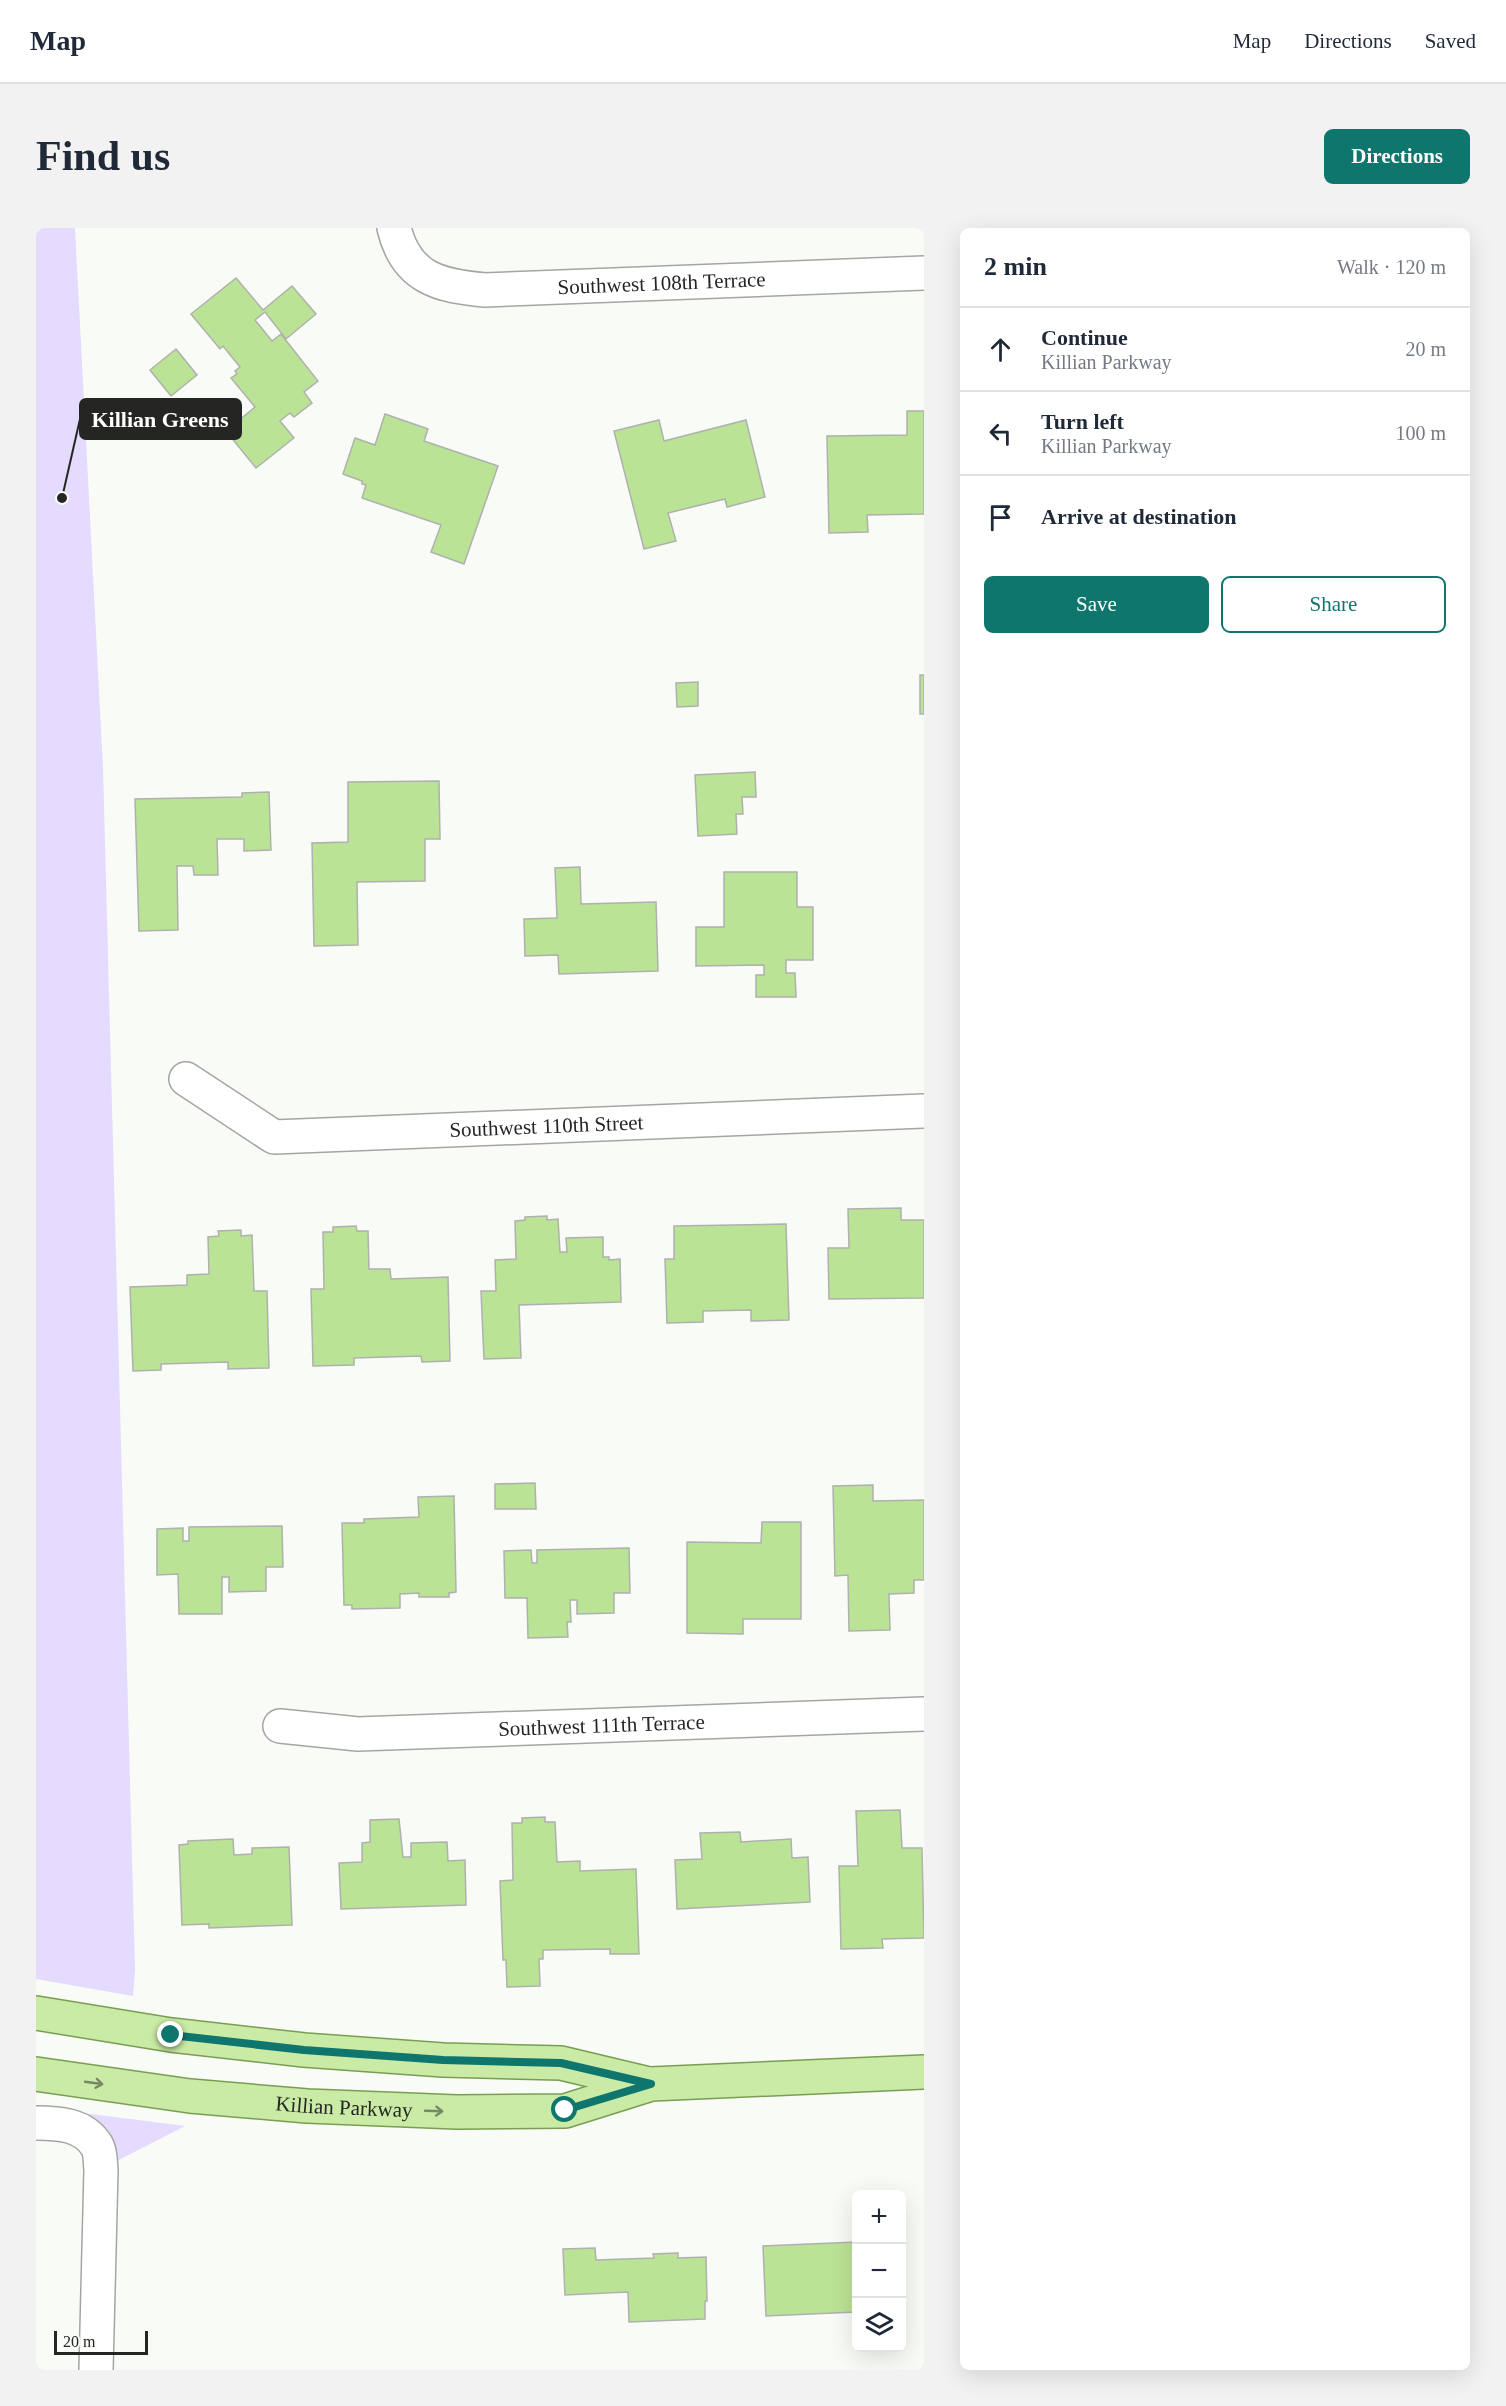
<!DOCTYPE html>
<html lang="en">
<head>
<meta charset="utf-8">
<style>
	body { margin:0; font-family:Georgia,serif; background:#f2f2f3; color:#1f2937 }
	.controls { position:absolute; right:18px; bottom:18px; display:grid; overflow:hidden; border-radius:9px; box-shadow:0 6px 24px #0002 }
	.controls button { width:54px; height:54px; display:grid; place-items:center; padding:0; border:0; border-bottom:2px solid #e0e1e3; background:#fff; color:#1f2937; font:30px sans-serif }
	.scale { position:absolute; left:18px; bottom:15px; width:94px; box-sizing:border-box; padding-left:6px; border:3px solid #252624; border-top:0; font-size:16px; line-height:21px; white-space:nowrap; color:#252624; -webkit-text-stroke:4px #f9fbf7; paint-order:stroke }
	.stop { position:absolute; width:18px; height:18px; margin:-14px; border:4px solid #0f766e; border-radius:50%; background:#fff }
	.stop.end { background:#0f766e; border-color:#fff; box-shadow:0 2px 6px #0008 }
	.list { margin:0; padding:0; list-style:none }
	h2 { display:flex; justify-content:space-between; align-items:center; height:78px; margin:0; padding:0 24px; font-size:26px }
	h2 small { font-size:20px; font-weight:400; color:#747a83 }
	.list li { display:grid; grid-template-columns:39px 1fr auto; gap:18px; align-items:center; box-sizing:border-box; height:84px; padding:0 24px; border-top:2px solid #e0e1e3 }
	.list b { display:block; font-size:22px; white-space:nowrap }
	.list p { margin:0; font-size:20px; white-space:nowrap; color:#747a83 }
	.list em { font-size:20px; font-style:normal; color:#747a83 }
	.actions { display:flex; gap:12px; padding:18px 24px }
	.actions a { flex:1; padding:14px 0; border:2px solid #0f766e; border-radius:9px; text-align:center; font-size:21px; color:#0f766e }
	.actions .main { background:#0f766e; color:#fff }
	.icon { flex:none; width:33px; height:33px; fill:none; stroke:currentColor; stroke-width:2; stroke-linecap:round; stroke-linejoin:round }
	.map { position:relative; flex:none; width:888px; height:2142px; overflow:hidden; border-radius:9px }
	header { display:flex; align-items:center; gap:36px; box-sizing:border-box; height:84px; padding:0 30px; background:#fff; border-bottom:2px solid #e0e1e3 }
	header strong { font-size:28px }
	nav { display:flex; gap:33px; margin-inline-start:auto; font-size:21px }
	.intro { display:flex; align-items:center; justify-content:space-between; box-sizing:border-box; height:144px; padding:0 36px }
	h1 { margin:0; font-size:42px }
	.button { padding:15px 27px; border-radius:9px; background:#0f766e; color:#fff; font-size:21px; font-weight:700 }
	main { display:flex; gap:36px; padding:0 36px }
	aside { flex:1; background:#fff; border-radius:9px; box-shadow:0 6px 24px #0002 }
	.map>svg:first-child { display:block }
</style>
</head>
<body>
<header>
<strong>Map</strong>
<nav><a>Map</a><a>Directions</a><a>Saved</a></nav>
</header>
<div class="intro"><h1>Find us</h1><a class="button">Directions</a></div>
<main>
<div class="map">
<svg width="888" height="2142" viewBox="0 0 888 2142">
	<rect width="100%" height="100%" fill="#f9fbf7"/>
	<g fill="#e4dbff">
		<path d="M0,0H39L67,540L99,1742L97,1768L0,1751Z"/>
		<path d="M0,1879L149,1898L73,1937Z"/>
	</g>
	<g fill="#bbe395" stroke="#afb1ae" stroke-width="1.5">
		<path d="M200,50L227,82L256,58L280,86L250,111L229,84L219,92L236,113L245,106L282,153L268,164L276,175L258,189L254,185L244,193L258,210L220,240L190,203L219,179L195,150L201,146L199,143L204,139L187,118L184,121L155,86Z"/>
		<path d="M140,121L161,147L135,168L114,142Z"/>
		<path d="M871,183H888V286L831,287L832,304L793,305L791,208L871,207Z"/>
		<path d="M349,186L392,201L388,213L462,238L428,336L395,324L405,297L326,270L330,257L326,256V253L307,246L319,210L339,217Z"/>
		<path d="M623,192L628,213L710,192L729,269L691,279L689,271L632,285L640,313L608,321L578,203Z"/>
		<rect x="884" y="447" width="4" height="39"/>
		<path d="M662,454V478L641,479L640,455Z"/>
		<path d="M719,544L720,569H706L707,586H700L701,606L662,608L659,547Z"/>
		<path d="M403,553L404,611H389V653L321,654L322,717L278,718L276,615L312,614V554Z"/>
		<path d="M233,564L235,622L208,623V611H181L182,647H158L157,638H141L142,702L103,703L99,571L206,569V565Z"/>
		<path d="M544,639L545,676L620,674L622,743L523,746L522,727L489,728L488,691L521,690L519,640Z"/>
		<path d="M688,644H761V679H777V732H750V745H759L760,769H720V747H728V737L660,738V699H688Z"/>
		<path d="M865,980V992H888V1070L793,1071L792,1020H813L812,981Z"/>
		<path d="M511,988V992L522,991L524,1024H531L530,1010L567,1009V1029H573V1032L584,1031L585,1074L483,1077L485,1130L448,1131L445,1063H460L459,1032L480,1031L479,993L489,992V989Z"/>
		<path d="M750,996L753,1092L715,1093V1082L667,1083V1094L631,1095L629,1031H638V998Z"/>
		<path d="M320,998L321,1003H332L333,1041H354L355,1051L412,1049L414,1133L386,1134L385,1128L318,1130V1137L277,1138L275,1061H288L287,1004H297V999Z"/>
		<path d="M205,1002V1008L216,1007L218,1063H231L233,1140L192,1141V1134L125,1136V1142L97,1143L94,1059L151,1057V1047L173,1046L172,1009L183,1008L182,1003Z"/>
		<path d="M499,1255L500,1281H459V1256Z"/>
		<path d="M837,1257V1273L888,1272V1352H878V1365L853,1366L854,1402L813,1403L812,1347L799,1348L797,1258Z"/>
		<path d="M418,1268L420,1364L413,1365V1369H383V1365L364,1366V1380L316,1381V1377H308L306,1295H328V1291L383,1289L382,1269Z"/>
		<path d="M726,1294H765V1391H707V1406L651,1405V1314L725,1315Z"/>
		<path d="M246,1298L247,1339H230V1363L193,1364V1349H186V1386H143L142,1346L121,1347V1301L147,1300V1313H153V1299Z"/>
		<path d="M593,1320L594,1365H578V1385L541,1386V1372H534L535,1394H531L532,1409L492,1410L491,1370H469L468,1323L495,1322L496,1335H501V1322Z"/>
		<path d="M864,1582L866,1620H886L888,1710L846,1711L847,1720L805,1721L803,1638H822L820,1583Z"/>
		<path d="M509,1589V1594H519L521,1634L544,1633V1643L600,1641L603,1726H574V1721L507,1722V1731H503L504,1758L471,1759L470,1732H467L464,1653L477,1652L476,1595H486V1590Z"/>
		<path d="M363,1591L367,1629H375V1615L411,1614L412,1633L429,1632L430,1677L305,1681L303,1635L326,1634V1615L334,1614V1592Z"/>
		<path d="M704,1604L705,1614L755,1611L756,1630L772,1629L774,1674L641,1681L639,1632L666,1631L664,1605Z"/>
		<path d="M197,1611L198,1627L216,1626V1620L253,1619L256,1697L173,1700V1696L146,1697L143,1617L152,1616V1613Z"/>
		<path d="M820,2014V2084L730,2088L727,2018Z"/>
		<path d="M559,2020L560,2032L618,2030L617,2026L642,2025V2030L670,2029L671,2073H669V2091L593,2094L592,2064L529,2067L527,2021Z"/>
	</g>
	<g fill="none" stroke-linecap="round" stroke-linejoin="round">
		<defs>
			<g id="minor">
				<path id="s1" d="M358,0C370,50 403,58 449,62L888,45"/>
				<path id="s2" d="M150,851L238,909L888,883"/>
				<path id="s3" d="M244,1498L322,1506L888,1486"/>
				<path d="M0,1895C22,1895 48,1896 61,1918C65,1925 64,1934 65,1942L60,2142"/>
			</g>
			<g id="major">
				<path d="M0,1785L135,1807L268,1822L407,1832L525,1835L613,1856"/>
				<path id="s4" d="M0,1846L154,1868L271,1878L421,1884L529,1883L615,1856L888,1844"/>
			</g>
		</defs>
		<use href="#minor" stroke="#a5a6a3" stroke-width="36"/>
		<use href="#major" stroke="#799e52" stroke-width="36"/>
		<use href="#minor" stroke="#fff" stroke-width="33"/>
		<use href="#major" stroke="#caeba6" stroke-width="33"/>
	</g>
	<defs><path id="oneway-shaft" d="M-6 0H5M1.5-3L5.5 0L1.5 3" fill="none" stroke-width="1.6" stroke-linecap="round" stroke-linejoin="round" transform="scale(1.5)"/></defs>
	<g stroke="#788865">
		<use href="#oneway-shaft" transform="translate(58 1855) rotate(8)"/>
		<use href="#oneway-shaft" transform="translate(398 1883) rotate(2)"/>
	</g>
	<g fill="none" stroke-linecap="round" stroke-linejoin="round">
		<path stroke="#0f766e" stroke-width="8" d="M135,1807L268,1822L407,1832L525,1835L615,1856L529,1882"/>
	</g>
	<g text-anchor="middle" stroke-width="4.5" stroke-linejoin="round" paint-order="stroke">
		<g font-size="21" fill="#252624" stroke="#f9fbf7">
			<text dy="7" stroke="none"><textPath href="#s1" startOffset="297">Southwest 108th Terrace</textPath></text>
			<text dy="7" stroke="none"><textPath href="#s2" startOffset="378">Southwest 110th Street</textPath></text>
			<text dy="7" stroke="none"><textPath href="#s3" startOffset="322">Southwest 111th Terrace</textPath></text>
			<text dy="7" stroke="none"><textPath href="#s4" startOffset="310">Killian Parkway</textPath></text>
		</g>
	</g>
	<path fill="none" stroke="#252624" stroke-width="2" d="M26 270L44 191"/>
	<circle fill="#252624" stroke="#f9fbf7" stroke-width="2" cx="26" cy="270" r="6"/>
	<rect fill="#252624" stroke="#252624" stroke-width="2" x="44" y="171" width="161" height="40" rx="6"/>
	<g font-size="22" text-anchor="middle" font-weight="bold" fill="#fff">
		<text x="124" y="199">Killian Greens</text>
	</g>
</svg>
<div class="controls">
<button>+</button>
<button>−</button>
<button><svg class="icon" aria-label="layers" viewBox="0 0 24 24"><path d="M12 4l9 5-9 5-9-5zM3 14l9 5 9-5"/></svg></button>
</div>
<div class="scale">20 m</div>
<div class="stop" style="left:529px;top:1882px"></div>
<div class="stop end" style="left:135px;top:1807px"></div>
</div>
<aside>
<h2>2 min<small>Walk · 120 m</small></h2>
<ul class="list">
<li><svg class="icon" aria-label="ahead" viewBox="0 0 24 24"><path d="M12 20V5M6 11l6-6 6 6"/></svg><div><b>Continue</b><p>Killian Parkway</p></div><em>20 m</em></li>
<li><svg class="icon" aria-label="left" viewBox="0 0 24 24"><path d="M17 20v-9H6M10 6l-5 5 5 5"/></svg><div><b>Turn left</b><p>Killian Parkway</p></div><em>100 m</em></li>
<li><svg class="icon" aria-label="arrive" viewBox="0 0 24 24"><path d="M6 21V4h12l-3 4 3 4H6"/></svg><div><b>Arrive at destination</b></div></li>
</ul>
<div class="actions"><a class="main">Save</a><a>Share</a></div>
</aside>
</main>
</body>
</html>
